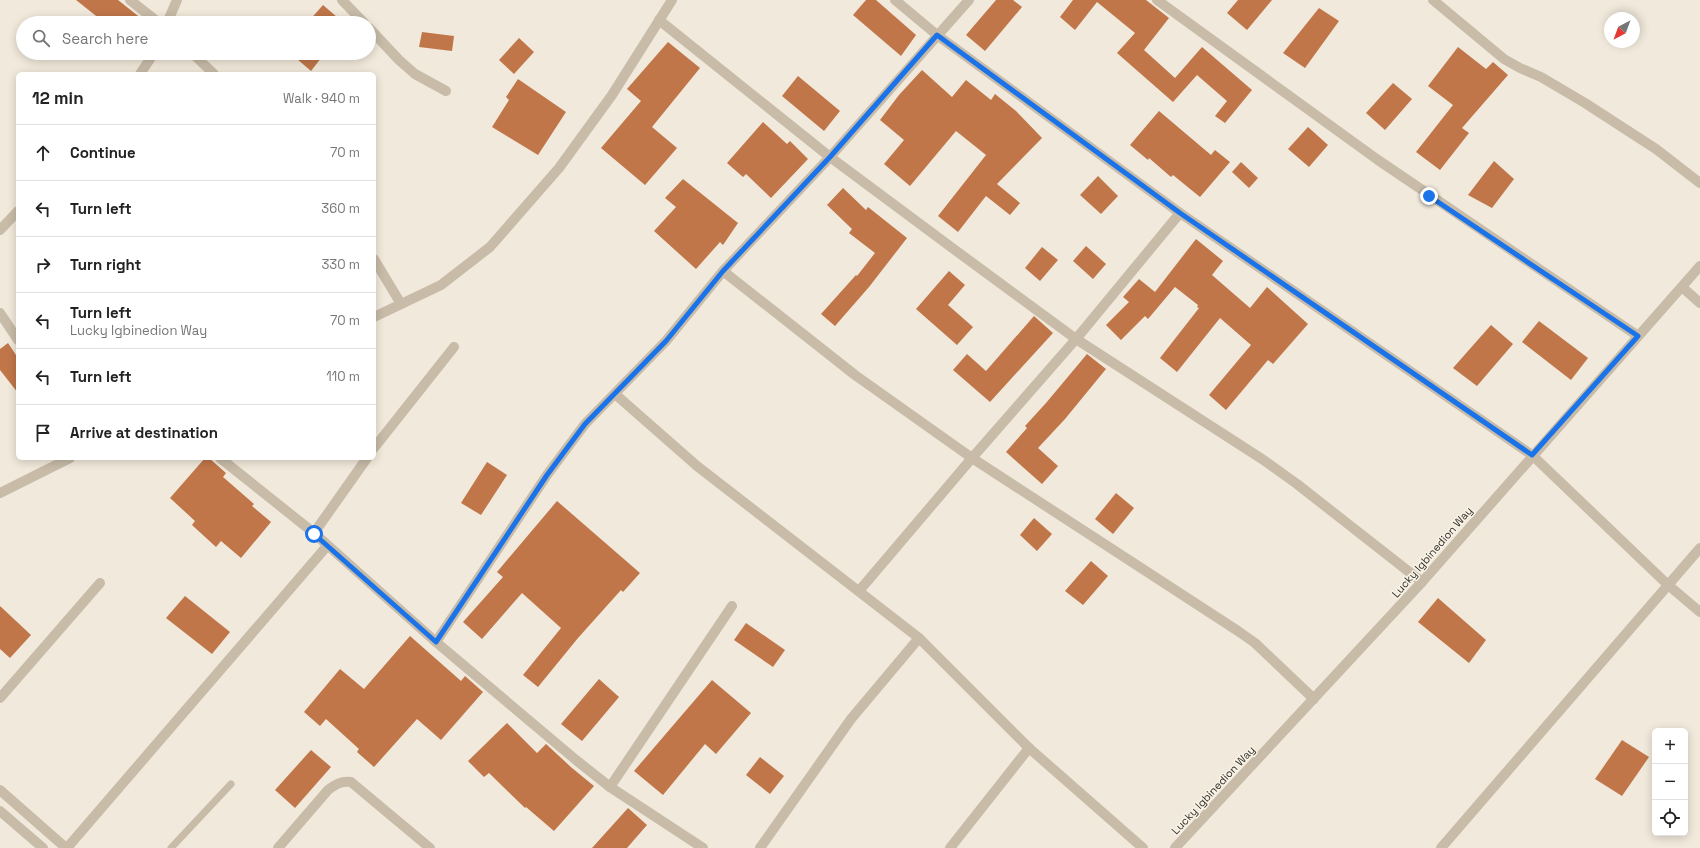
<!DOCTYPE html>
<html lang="en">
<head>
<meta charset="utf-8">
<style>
	body { margin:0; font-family:"Space Grotesk",sans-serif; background:#f6f6f6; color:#222 }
	.controls { position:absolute; right:12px; bottom:12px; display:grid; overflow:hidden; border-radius:6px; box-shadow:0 2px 10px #0003 }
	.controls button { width:36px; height:36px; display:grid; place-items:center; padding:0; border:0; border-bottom:1px solid #e0e0e0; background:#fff; color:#222; font:20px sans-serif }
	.compass { position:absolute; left:1604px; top:12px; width:36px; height:36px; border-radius:50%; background:#fff; box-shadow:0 2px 10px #0003; rotate:221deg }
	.stop { position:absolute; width:12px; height:12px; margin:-9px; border:3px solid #1a73e8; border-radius:50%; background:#fff }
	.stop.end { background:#1a73e8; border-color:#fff; box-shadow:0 1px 4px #0008 }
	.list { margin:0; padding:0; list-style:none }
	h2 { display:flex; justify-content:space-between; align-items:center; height:52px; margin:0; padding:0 16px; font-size:17px }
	h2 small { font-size:13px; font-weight:400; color:#767676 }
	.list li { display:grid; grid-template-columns:26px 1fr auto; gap:12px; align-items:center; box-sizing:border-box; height:56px; padding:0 16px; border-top:1px solid #e0e0e0 }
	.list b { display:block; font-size:15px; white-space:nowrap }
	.list p { margin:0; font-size:13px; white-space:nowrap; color:#767676 }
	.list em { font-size:13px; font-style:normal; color:#767676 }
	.icon { flex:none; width:22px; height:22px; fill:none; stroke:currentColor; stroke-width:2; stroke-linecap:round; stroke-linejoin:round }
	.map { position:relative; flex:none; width:1700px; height:848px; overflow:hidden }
	.search { position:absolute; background:#fff; box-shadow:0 2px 10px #0003; left:16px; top:16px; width:360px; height:44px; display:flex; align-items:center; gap:10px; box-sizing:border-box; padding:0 14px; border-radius:22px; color:#767676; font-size:15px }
	.panel { position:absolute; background:#fff; box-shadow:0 2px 10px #0003; left:16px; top:72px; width:360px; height:388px; border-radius:6px }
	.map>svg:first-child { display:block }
</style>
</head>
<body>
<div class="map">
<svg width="1700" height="848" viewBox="0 0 1700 848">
	<rect width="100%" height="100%" fill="#f1e9db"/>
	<g fill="#c07649">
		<path d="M76,0H118L147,23H105Z"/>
		<path d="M866,0H876L916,35L901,56L853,15Z"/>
		<path d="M996,0H1013L1022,7L985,51L966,35Z"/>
		<path d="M1073,0H1146L1169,18L1144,50L1175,78L1202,47L1252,90L1225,123L1215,116L1227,101L1197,75L1173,102L1117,53L1135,33L1097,2L1075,30L1060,17Z"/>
		<path d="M1238,0H1272L1247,30L1227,13Z"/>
		<path d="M323,5L344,23H307Z"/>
		<path d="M1319,8L1339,21L1305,68L1283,53Z"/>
		<path d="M422,32L454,36L452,51L419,47Z"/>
		<path d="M519,38L534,52L514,74L499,60Z"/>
		<path d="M668,42L700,68L652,127L677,148L645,185L601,148L641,101L627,89Z"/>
		<path d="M1458,47L1486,69L1493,62L1508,75L1462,128L1469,133L1440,170L1416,152L1453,105L1428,86Z"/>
		<path d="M290,53H325L311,71Z"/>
		<path d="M922,70L952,97L966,80L991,100L995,94L1016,111L1042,138L997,184L1020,203L1010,215L986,196L958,232L938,216L986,155L956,131L910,186L884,164L904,140L880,120L899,95Z"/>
		<path d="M798,76L840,111L824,131L782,96Z"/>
		<path d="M518,79L566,112L538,155L492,127L509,100L506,97Z"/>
		<path d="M1393,83L1412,99L1385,130L1366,113Z"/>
		<path d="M1159,111L1211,155L1215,150L1230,162L1200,197L1173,175L1171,177L1149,158L1148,160L1130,145Z"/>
		<path d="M763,122L787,144L790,141L808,159L771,198L746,174L743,177L727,163Z"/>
		<path d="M1308,127L1328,145L1309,167L1288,149Z"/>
		<path d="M1494,161L1514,179L1492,208L1468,195Z"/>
		<path d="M1241,162L1258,178L1249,188L1232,172Z"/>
		<path d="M1098,176L1118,196L1101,214L1080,195Z"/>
		<path d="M683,179L738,223L723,245L720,242L696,269L654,231L676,207L665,198Z"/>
		<path d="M843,188L866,210L868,207L907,238L869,287L835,326L821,314L856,275L857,276L875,253L849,233L852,229L827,205Z"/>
		<path d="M1196,239L1223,261L1212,275L1250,308L1267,287L1308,324L1273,364L1268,360L1226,410L1209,395L1251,345L1220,318L1177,372L1160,358L1199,308L1197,307L1198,305L1175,287L1148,319L1145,316L1121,340L1106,325L1129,302L1123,297L1139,279L1155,292Z"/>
		<path d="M1086,246L1106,264L1093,279L1073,261Z"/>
		<path d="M1042,247L1058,260L1040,281L1025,268Z"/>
		<path d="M949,271L965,285L948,305L973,327L957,345L916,309Z"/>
		<path d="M1034,316L1053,333L990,402L953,370L967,354L986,371Z"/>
		<path d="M1539,321L1588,358L1571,380L1522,342Z"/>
		<path d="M1491,325L1513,344L1477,386L1453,368Z"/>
		<path d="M8,343L18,358V393L0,370V349Z"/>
		<path d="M1087,354L1106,369L1065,419L1038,448L1058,466L1042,484L1006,452L1027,428L1025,426L1046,403Z"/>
		<path d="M205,458H209L226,473L223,477L254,504L252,506L271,522L241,558L221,541L216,547L192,525L195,521L170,498Z"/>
		<path d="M487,462L507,475L481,515L461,503Z"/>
		<path d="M1116,493L1134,508L1113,534L1095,519Z"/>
		<path d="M557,501L640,573L623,592L621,590L578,638L538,687L523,675L561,628L522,593L482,639L463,622L503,577L497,572Z"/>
		<path d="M1034,518L1052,534L1037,551L1020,535Z"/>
		<path d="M1091,561L1108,576L1083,605L1065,591Z"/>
		<path d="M185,596L230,632L212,654L166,618Z"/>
		<path d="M1438,598L1486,640L1469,663L1418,622Z"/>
		<path d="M0,606L31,635L10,658L0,649Z"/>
		<path d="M746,623L785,650L773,667L734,640Z"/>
		<path d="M410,636L461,681L465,676L483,692L441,740L417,719L374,767L357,752L359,749L326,719L320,726L304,712L340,669L364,689Z"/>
		<path d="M599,679L619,697L582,741L561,724Z"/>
		<path d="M712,680L751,713L716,754L705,744L663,795L634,771Z"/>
		<path d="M507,723L537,753L546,744L572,768L594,786L554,831L526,807L525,808L489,773L484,777L468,761Z"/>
		<path d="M1622,740L1649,757L1622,796L1595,779Z"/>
		<path d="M311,750L331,767L295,808L275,790Z"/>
		<path d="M760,757L784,776L770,794L746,775Z"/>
		<path d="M628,808L647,825L627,848H592Z"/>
	</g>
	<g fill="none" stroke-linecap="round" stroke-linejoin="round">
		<path stroke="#c8bba8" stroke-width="7" d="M171,848L231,784"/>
		<g stroke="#c8bba8" stroke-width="10">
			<path d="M130,0L159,23"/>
			<path d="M342,0L364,23"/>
			<path d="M895,0L937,35L1180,213L1532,455L1667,584L1700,612"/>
			<path d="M1157,0L1378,160L1638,336"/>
			<path d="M1433,0L1504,59L1520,68L1541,77L1585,103L1656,149L1700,183"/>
			<path d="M659,20L830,157L955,250L1076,339L1262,459L1297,484L1422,582"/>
			<path d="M167,23L177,0"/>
			<path d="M369,28L399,60L415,74L446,91"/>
			<path d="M192,53L214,74"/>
			<path d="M140,74L154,53"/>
			<path d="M0,230L18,211"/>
			<path d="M374,259L401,304"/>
			<path d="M723,271L855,375L972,458L1238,631L1255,643L1314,699"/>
			<path d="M1682,287L1700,303"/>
			<path d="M0,313L18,340"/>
			<path d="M374,317L441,285L490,247L559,168L612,95L672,0"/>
			<path d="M615,394L697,466L919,638L1029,748L1143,848"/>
			<path d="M374,448L454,347"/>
			<path d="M220,458L314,533L436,642L576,760L610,787L703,848"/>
			<path d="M0,493L70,458"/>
			<path d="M314,533L367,458"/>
			<path d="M859,591L972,458L1076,339L1180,213"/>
			<path d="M436,642L547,475L585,424L666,341L723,271L830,157L969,0"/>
			<path d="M0,698L100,583"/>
			<path d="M610,787L732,606"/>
			<path d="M67,848L327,546"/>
			<path d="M278,848L328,790C336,784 341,781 351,782L430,848"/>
			<path d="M760,848L851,719L919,638"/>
			<path d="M950,848L1029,748"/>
			<path d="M1441,848L1700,548"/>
		</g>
		<g stroke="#c8bba8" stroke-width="10">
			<path d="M0,790L66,848"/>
			<path d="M0,811L43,848"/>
			<path d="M1175,848L1422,582L1700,266"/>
		</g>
	</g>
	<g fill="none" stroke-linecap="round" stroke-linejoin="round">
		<path stroke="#1a73e8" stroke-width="5" d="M314,534L436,642L547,475L585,424L666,341L723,271L830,157L937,35L1180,213L1532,455L1638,336L1429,196"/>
	</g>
	<g text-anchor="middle" stroke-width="3" stroke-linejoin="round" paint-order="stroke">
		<g font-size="11" fill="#352e28" stroke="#f8f3e7">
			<text transform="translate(1432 552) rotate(-49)" y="4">Lucky Igbinedion Way</text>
			<text transform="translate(1213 790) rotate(-47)" y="4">Lucky Igbinedion Way</text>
		</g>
	</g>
</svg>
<div class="controls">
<button>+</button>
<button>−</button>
<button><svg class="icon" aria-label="locate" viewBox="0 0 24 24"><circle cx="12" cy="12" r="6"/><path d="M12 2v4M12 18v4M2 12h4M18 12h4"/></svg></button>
</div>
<svg class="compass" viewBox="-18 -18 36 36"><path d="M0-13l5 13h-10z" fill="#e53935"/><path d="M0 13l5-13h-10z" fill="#767676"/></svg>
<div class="stop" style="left:314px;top:534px"></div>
<div class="stop end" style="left:1429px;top:196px"></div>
<div class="search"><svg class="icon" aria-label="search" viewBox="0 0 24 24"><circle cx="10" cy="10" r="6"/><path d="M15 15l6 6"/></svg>Search here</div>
<section class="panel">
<h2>12 min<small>Walk · 940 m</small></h2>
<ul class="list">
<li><svg class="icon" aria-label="ahead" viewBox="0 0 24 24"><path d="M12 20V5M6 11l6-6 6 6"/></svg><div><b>Continue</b></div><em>70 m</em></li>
<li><svg class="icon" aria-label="left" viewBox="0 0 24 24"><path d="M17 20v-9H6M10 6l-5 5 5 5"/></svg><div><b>Turn left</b></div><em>360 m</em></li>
<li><svg class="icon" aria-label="right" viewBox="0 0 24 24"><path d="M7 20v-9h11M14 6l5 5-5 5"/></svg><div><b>Turn right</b></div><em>330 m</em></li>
<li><svg class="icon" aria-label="left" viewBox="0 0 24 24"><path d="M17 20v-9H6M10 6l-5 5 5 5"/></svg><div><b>Turn left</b><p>Lucky Igbinedion Way</p></div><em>70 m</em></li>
<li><svg class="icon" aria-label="left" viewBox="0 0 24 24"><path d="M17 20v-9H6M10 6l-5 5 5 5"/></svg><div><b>Turn left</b></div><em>110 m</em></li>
<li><svg class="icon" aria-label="arrive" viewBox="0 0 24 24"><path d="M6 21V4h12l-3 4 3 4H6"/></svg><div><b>Arrive at destination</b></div></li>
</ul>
</section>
</div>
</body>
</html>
